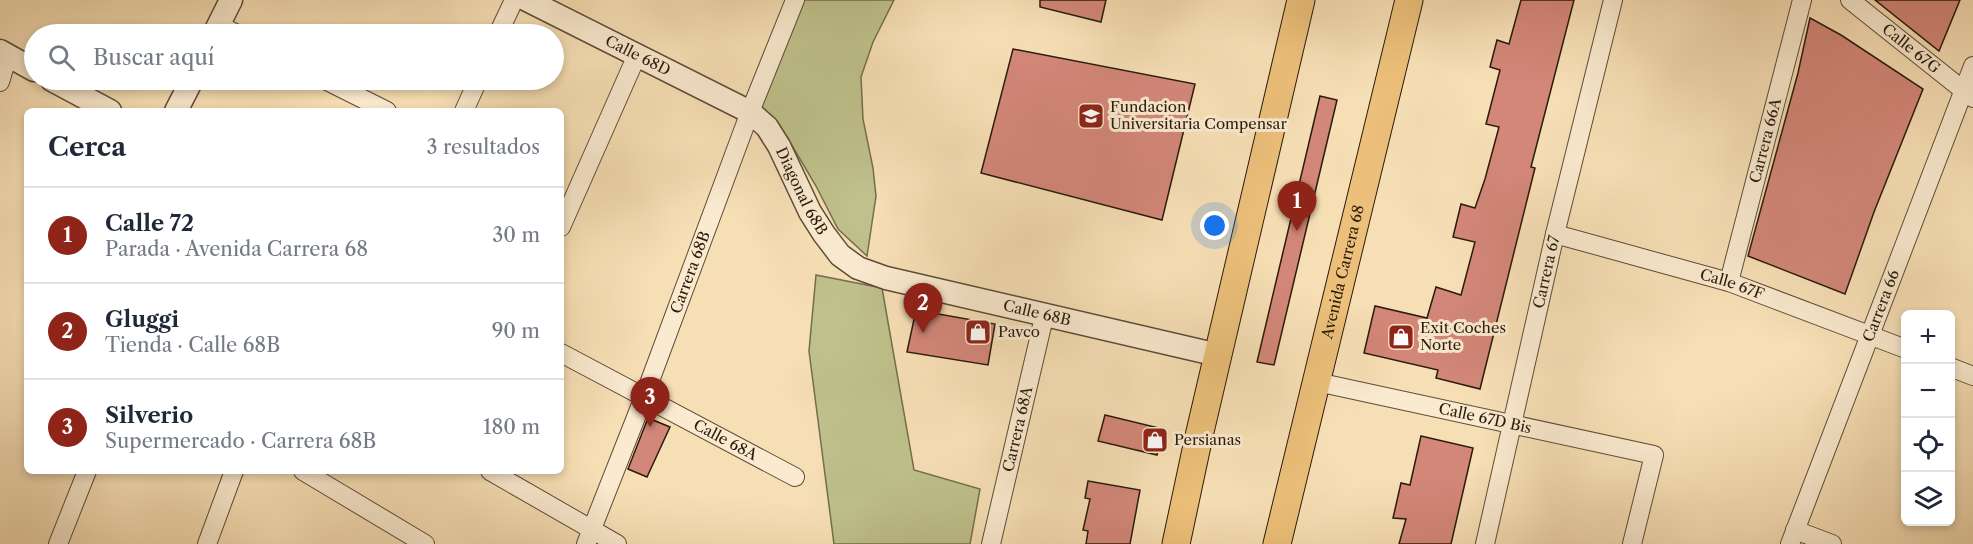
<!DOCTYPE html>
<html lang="es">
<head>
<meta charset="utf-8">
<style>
	body { margin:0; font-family:"Libre Caslon Text",serif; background:#f6f6f7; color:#1f2937 }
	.controls { position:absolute; right:18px; bottom:18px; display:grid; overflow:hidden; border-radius:9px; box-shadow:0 3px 9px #0003 }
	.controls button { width:54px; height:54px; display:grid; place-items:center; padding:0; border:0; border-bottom:2px solid #e0e1e3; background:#fff; color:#1f2937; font:30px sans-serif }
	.you { position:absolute; left:1215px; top:226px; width:21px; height:21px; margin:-15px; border:4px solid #fff; border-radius:50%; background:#1a73e8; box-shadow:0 0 0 9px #1a73e833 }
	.badge { display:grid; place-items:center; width:39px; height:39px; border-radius:50%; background:#8f2418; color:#fff; font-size:20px; font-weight:700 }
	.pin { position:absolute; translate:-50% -50px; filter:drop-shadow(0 2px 3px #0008) }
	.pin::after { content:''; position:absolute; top:32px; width:21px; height:18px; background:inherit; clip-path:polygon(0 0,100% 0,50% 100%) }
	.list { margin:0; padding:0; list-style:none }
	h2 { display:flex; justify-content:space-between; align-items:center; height:78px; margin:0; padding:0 24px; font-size:26px }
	h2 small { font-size:20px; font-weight:400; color:#747a83 }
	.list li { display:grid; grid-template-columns:39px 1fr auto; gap:18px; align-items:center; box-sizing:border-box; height:96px; padding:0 24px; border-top:2px solid #e0e1e3 }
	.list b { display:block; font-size:22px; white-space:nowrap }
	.list p { margin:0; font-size:20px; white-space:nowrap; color:#747a83 }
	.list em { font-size:20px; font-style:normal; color:#747a83 }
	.icon { flex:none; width:33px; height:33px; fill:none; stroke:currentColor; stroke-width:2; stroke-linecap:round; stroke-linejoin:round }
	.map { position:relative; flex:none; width:1973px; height:544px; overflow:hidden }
	.search { position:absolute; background:#fff; box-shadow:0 3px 9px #0003; left:24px; top:24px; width:540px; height:66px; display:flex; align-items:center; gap:15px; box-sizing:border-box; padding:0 21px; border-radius:33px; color:#747a83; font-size:22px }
	.panel { position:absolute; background:#fff; box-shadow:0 3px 9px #0003; left:24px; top:108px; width:540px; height:366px; border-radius:9px }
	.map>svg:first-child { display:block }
</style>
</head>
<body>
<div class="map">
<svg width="1973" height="544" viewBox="0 0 1973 544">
	<rect width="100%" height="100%" fill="#f7dfb5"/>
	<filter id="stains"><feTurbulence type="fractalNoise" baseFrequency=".00333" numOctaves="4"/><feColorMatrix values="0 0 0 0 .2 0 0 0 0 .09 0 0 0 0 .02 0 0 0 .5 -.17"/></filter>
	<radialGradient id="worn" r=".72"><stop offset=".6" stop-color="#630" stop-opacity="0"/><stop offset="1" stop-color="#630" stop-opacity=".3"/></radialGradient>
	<g fill="#bfc18c" stroke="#746e4c" stroke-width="1.5">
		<path d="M804,0H894L873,42L861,77L863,119L873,168L876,196L867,256L838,229L816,186L787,137L759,105Z"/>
		<path d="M816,275L882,288L914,470L980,489L970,544H834L809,351Z"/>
	</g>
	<g fill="#d38779" stroke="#291b0d" stroke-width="1.5">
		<path d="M1040,0H1106L1101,22L1040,7Z"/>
		<path d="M1521,0H1574L1531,167L1535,168L1480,389L1436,378L1438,370L1364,353L1375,306L1427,318L1436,287L1461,295L1475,242L1453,237L1461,204L1475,208L1485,179L1499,127L1486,124L1500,70L1490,67L1497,40L1509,44Z"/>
		<path d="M1875,0H1960L1939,51Z"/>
		<path d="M1810,18L1841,35L1923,89L1874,212L1845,294L1748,256L1798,73Z"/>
		<path d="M1013,49L1195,84L1162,220L981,173Z"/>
		<path d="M1320,96L1337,100L1274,365L1257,362Z"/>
		<path d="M916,310L995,324L988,365L907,352Z"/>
		<path d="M1105,415L1163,429L1157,455L1098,441Z"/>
		<path d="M648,418L670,427L647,477L628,469Z"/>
		<path d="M1421,436L1473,448L1451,544H1399L1406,519L1393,518L1401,483L1410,485Z"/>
		<path d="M1088,481L1140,490L1130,544H1086L1088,531L1083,530L1090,499L1085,498Z"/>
	</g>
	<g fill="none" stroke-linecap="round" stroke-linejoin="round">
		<defs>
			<g id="minor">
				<path id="s1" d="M1850,0L1973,98"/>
				<path d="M219,25L237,34"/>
				<path d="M498,34L514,0"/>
				<path d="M325,80L387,111"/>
				<path d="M0,82L8,55"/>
				<path d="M464,111L478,80"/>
				<path d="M561,227L637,55"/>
				<path id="s2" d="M1555,234L1729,282L1906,349"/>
				<path id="s3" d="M1729,282L1802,0"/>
				<path id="s4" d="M561,353L795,477"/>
				<path d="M1950,367L1973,376"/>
				<path id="s5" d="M1317,382L1654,455L1632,544"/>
				<path d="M303,471L425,544"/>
				<path d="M490,471L617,544"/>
				<path d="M1795,530L1832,544"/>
				<path d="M58,544L87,471"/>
				<path d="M207,544L234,471"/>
				<path id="s6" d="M586,544L644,397L750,112L795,0"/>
				<path id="s7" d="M991,544L1045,313"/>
				<path id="s8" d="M1485,544L1555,234L1613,0"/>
				<path id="s9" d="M1790,544L1973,66"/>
			</g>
			<g id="tertiary">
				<path id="s10" d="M527,0L750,112L767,127L779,146L810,212L824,234L840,255L858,268L886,278L1218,355"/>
				<path d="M214,34L231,0"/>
				<path d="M0,51L34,70"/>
				<path d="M52,80L110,111"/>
				<path d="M176,111L192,80"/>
			</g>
			<g id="primary">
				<path d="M1176,544L1199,436L1301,0"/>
				<path id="s11" d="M1277,544L1409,0"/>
			</g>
		</defs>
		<use href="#minor" stroke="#5c4c37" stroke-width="20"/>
		<use href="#tertiary" stroke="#5c4c37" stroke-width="25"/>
		<use href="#primary" stroke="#291b0d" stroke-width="29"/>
		<use href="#minor" stroke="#faeacf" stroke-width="18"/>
		<use href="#tertiary" stroke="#faeacf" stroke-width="22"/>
		<use href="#primary" stroke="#ecc07a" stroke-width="27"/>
	</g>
	<defs>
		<symbol id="university-square" viewBox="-11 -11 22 22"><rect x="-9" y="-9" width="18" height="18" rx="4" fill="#8f2418" stroke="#faeacf"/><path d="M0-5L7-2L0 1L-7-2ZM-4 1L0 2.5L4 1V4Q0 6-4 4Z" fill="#fff"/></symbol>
		<symbol id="shop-square" viewBox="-11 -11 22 22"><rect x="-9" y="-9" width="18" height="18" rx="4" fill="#8f2418" stroke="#faeacf"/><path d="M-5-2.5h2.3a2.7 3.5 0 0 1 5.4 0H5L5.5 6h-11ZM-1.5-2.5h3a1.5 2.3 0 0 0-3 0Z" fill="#fff"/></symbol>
	</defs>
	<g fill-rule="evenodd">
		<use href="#university-square" x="1076" y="101" width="30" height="30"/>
		<use href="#shop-square" x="963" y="317" width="30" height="30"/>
		<use href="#shop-square" x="1386" y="322" width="30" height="30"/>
		<use href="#shop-square" x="1140" y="425" width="30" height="30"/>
	</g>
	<g text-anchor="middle" stroke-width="6" stroke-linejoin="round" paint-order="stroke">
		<g font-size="15" fill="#291b0d" stroke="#faeacf">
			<text dy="5" stroke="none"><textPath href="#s1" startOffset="78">Calle 67G</textPath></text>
			<text dy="5" stroke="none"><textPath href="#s10" startOffset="124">Calle 68D</textPath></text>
			<text dy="5" stroke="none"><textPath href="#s3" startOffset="146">Carrera 66A</textPath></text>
			<text dy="5" stroke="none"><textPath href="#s10" startOffset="345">Diagonal 68B</textPath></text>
			<text dy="5" stroke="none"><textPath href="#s8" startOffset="279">Carrera 67</textPath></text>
			<text dy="5" stroke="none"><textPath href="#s6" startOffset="291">Carrera 68B</textPath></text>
			<text dy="5" stroke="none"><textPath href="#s11" startOffset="280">Avenida Carrera 68</textPath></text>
			<text dy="5" stroke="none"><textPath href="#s2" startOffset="184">Calle 67F</textPath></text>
			<text dy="5" stroke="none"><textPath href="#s9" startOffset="255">Carrera 66</textPath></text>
			<text dy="5" stroke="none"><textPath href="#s10" startOffset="627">Calle 68B</textPath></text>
			<text dy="5" stroke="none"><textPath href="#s5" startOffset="172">Calle 67D Bis</textPath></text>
			<text dy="5" stroke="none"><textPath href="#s7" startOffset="118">Carrera 68A</textPath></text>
			<text dy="5" stroke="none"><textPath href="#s4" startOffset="186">Calle 68A</textPath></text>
		</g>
		<g font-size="15" fill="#291b0d" stroke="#faeacf" text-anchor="start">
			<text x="1110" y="112">Fundacion<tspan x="1110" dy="17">Universitaria Compensar</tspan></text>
			<text x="1420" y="333">Exit Coches<tspan x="1420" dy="17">Norte</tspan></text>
			<text x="998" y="337">Pavco</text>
			<text x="1174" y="445">Persianas</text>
		</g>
	</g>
	<rect width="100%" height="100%" filter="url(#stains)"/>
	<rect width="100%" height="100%" fill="url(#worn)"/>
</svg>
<div class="controls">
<button>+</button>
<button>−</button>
<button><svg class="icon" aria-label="locate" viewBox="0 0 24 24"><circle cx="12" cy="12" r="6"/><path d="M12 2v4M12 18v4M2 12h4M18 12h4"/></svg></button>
<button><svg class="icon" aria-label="layers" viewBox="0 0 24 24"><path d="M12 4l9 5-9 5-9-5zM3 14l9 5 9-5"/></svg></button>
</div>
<div class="you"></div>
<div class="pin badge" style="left:1297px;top:231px">1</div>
<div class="pin badge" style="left:923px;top:333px">2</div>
<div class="pin badge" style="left:650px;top:427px">3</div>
<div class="search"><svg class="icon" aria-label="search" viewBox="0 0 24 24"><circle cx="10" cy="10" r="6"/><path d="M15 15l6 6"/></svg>Buscar aquí</div>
<section class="panel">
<h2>Cerca<small>3 resultados</small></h2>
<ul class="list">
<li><span class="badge">1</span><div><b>Calle 72</b><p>Parada · Avenida Carrera 68</p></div><em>30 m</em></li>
<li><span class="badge">2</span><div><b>Gluggi</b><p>Tienda · Calle 68B</p></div><em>90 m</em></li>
<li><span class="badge">3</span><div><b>Silverio</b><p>Supermercado · Carrera 68B</p></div><em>180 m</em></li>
</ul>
</section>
</div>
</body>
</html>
